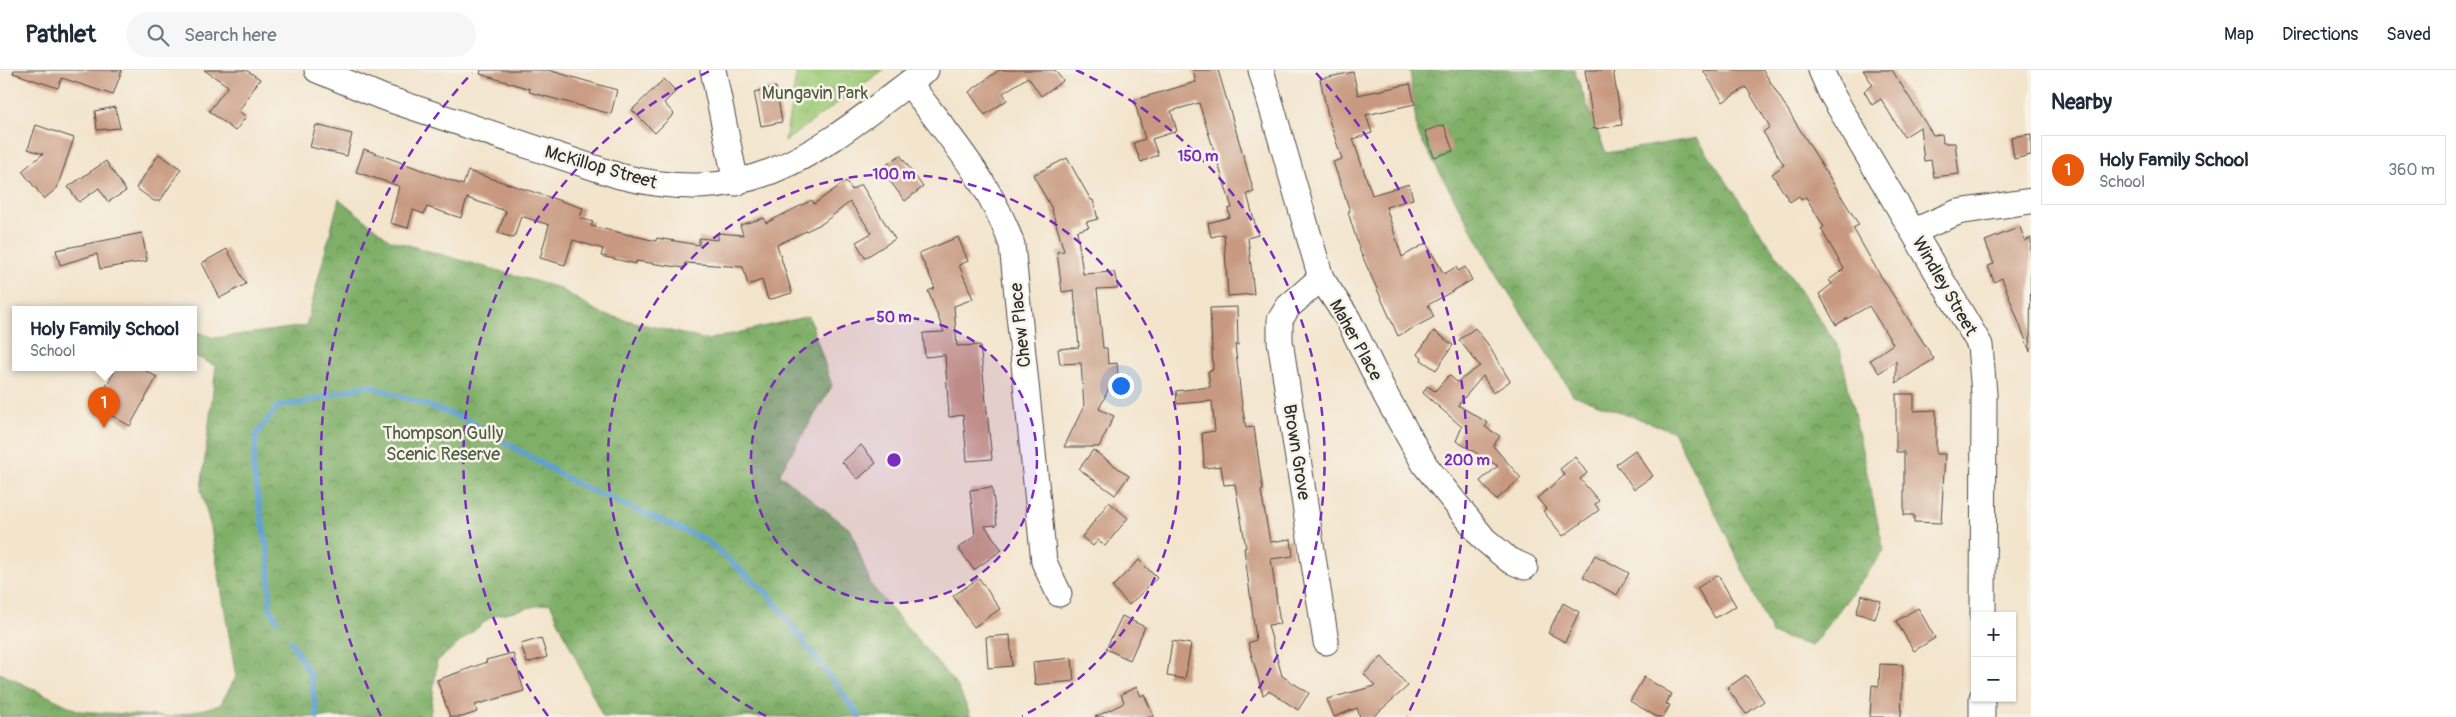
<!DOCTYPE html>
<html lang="en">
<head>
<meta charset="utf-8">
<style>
	body { margin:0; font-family:Pangolin,sans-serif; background:#f6f6f7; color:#1f2937 }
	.controls { position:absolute; right:15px; bottom:15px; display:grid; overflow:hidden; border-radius:0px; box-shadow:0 1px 4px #0004 }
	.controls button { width:45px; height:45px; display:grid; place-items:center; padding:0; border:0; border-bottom:1px solid #e0e1e3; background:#fff; color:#1f2937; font:25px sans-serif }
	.you { position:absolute; left:1120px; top:315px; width:18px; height:18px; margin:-12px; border:4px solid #fff; border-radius:50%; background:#1a73e8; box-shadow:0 0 0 8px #1a73e833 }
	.badge { display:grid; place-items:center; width:32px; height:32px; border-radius:50%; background:#ea580c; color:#fff; font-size:16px; font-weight:700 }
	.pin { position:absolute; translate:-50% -41px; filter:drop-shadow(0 1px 2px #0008) }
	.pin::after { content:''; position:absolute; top:26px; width:18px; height:15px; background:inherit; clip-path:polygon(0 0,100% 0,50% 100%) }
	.popup { position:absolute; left:12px; top:236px; width:185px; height:65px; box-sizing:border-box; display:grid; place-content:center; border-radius:0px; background:#fff; filter:drop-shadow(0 1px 4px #0005); font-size:16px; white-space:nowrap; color:#747a83 }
	.popup b { font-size:19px; color:#1f2937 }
	.popup::after { content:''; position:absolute; left:50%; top:100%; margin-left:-10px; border:10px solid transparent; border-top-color:#fff }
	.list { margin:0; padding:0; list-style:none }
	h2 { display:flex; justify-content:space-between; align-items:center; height:65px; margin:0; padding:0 20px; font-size:21px }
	h2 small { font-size:16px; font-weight:400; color:#747a83 }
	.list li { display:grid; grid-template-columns:32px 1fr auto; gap:15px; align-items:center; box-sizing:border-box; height:70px; margin:0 10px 10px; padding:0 10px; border:1px solid #e0e1e3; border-radius:0px }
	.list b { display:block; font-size:19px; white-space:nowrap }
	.list p { margin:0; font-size:16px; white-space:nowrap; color:#747a83 }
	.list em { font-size:16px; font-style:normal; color:#747a83 }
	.icon { flex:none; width:28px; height:28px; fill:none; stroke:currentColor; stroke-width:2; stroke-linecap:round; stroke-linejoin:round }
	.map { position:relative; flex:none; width:2031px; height:647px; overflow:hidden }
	header { display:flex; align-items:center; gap:30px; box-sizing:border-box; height:70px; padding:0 25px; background:#fff; border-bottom:1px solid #e0e1e3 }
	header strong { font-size:24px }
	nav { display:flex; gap:28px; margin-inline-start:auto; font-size:18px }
	.search { width:350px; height:45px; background:#f6f6f7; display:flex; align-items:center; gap:12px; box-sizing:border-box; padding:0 18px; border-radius:28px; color:#747a83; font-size:19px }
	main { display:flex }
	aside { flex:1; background:#fff }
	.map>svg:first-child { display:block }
</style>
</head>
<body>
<header>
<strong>Pathlet</strong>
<div class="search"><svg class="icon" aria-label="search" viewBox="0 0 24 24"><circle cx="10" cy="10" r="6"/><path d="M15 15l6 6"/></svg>Search here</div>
<nav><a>Map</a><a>Directions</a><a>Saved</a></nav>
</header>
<main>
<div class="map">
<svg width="2031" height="647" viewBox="0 0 2031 647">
	<defs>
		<pattern id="grass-tufts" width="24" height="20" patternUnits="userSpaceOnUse" patternTransform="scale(1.25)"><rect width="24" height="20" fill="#9fcb78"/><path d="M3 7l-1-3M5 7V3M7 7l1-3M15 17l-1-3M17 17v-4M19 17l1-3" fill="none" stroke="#89ae68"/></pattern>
		<pattern id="forest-crowns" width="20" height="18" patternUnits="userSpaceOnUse" patternTransform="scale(1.25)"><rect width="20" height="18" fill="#7faf68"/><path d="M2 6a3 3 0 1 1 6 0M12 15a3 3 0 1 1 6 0" fill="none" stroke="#688f56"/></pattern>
	</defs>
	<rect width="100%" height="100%" fill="#f7f3e8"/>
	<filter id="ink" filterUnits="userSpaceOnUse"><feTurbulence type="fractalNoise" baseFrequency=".02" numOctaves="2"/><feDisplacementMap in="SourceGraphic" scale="10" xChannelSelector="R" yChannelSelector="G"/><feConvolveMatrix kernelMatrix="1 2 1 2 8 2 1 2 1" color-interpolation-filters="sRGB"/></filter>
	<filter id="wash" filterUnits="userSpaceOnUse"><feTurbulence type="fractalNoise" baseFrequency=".0096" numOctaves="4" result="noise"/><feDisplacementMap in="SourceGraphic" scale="20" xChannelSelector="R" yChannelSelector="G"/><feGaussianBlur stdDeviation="1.12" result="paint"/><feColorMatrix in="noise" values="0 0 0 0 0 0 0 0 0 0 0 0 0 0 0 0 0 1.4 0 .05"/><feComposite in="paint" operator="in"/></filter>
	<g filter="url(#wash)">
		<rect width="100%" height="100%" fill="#f3e4cc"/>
		<path fill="url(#grass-tufts)" stroke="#657b52" d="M797,0H883L785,71Z"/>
		<g fill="url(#forest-crowns)" stroke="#556d4a">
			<path d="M1410,0H1574L1606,83L1697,68L1840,279L1884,481L1812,576L1772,564L1726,464L1673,361L1573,325L1492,196L1417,62Z"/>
			<path d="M339,129L390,170L559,218L602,244L707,270L809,246L832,316L779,404L851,460L871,515L958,617L971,647H603L550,533L492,546L437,591L430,647H0V603L79,641L171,647L220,635L236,607L211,458L201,420L216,296L193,285V260L214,268L306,256Z"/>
		</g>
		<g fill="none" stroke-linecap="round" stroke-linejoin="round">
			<g stroke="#61a0d3" stroke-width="5.5">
				<path d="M277,550L270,538L269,489L253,399L256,365L278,336L301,333L368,315L463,348L577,414L706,470L769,525L860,647"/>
				<path d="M291,572L311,606L317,647"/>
			</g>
		</g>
		<g id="blocks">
			<g fill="#c89980">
				<path d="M14,0H122L113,25L62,8L58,18L13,3Z"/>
				<path d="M204,0H246L260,9L239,41L246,47L235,61L209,41L228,16Z"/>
				<path d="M481,0H548L617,20L611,44L529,22L530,19L480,4Z"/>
				<path d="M999,0H1055L1063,11L1041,26L1028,7L1003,23L1007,30L985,45L969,22Z"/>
				<path d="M1193,0H1218L1254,122L1247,124L1258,165L1248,168L1254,224L1228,226L1224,164L1211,167L1208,153L1230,147L1228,139L1232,138L1199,33L1171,41L1177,61L1152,69L1158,85L1141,92L1133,73L1145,69L1134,30L1196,12Z"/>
				<path d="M1585,0H1613L1622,55L1594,59Z"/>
				<path d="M1703,0H1763L1859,155L1853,158L1877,200L1934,289L1896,313V291L1879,303L1870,290L1893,274L1869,236L1836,255L1819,224L1832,214L1829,210L1844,199L1821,159L1824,157L1806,127L1801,130L1799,126L1790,132L1772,104L1784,95L1763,62L1770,57L1746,17L1723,32Z"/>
				<path d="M1863,0H1892L1933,65L1942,64L1943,73H1955L1959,104L1934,107L1931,90L1924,91L1920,57L1904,67L1881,29L1872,35L1864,21L1873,15Z"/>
				<path d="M1353,2L1358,25L1410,14L1415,34L1366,45L1372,63L1353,69L1372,125L1409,114L1413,129L1386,137L1402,187L1426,173L1444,204L1456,197L1458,201L1465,197L1472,210L1428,235L1434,247L1398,266L1360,181L1348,142L1350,141L1333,92L1342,89L1329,50L1320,9Z"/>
				<path d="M664,9L676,21L664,33L674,44L655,63L632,40Z"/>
				<path d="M776,17L782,52L761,56L754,22Z"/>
				<path d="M115,37L120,58L97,60L95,41Z"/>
				<path d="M36,55L74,68L57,118L44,129L22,101L43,84L28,79Z"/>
				<path d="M316,55L352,64L347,86L310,77Z"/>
				<path d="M1444,55L1453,81L1434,87L1425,61Z"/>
				<path d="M2031,64V85L2014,89L2011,67Z"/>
				<path d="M364,79L463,115L468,101L583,138L580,148L593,152L591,156L656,171L657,168L699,175V168L718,170V163L743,165L740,155L764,148L766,153L812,130L814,134L846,111L852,120L861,114L895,169L865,188L856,172L872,163L850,132L823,153L777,175L792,223L768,230L762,210L748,215L743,197L685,193L684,198L636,191V194L601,186L603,179L573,170L565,195L540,188L549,155L521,146L514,168L498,163L506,141L467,128L461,148L427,137L424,144L413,140L408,158L390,153L399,116L356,102Z"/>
				<path d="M159,84L181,99L160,131H154L136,118Z"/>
				<path d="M900,85L923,117L905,131L881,99Z"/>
				<path d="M1067,88L1091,130H1093L1098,149L1086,152L1089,157L1077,161L1083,204L1114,202L1118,218L1097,219L1103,278H1107L1108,294L1117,293L1119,317L1109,318L1099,339L1114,346L1099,377H1064L1084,336L1081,293L1060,294L1058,279L1079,277L1074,220L1062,222L1057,182L1064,181L1051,137L1033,105Z"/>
				<path d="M106,91L126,121L108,132L99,118L79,132L68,117Z"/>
				<path d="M2020,157L2025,171L2031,168L2030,282L2002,208L1994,212L1988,196L1994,194L1985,171Z"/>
				<path d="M142,163L147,191L100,199L97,184L60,195L56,180Z"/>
				<path d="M958,167L968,191L959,195L973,229L954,236L957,276L980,275L992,389L967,391L963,345L949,347L945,285L925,287L923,263L944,262L928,221L935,218L919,183Z"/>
				<path d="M227,179L246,214L220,228L202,193Z"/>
				<path d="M1237,237L1238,275H1235L1242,335L1246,358L1254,357L1263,420L1261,421L1270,472L1291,469L1293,486L1271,489L1280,554L1268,555L1282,606L1309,623L1298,640L1269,621L1263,625L1248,573L1256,570L1244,478H1246L1235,414L1224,415L1221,396L1204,398L1202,363L1215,361L1212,331L1177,334L1176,321L1210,317L1208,301L1213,300L1210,238Z"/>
				<path d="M1475,258L1487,273L1510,311L1493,323L1483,306L1458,335L1488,353L1485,357L1500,366L1493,376L1521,408L1496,430L1480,411L1498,396L1456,371L1462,357L1423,323L1427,316L1435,321L1449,305L1457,312L1480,296L1459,270Z"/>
				<path d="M1434,261L1453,275L1436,300L1421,290L1422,288L1417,284Z"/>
				<path d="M117,297H139L157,307L130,356L95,336Z"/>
				<path d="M1896,324H1914V341L1936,340V384H1945L1941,453L1914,452V445H1904V382H1896Z"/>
				<path d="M861,375L876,393L858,409L842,392Z"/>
				<path d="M1093,380L1129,406L1115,425L1079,399Z"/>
				<path d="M1635,380L1653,406L1634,419L1616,394Z"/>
				<path d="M1575,387L1587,403L1580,409L1599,431L1595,434L1599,440L1563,466L1543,441L1546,439L1537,428L1565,405L1560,399Z"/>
				<path d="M992,417L997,455L985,456L1002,480L974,500L958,478L975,466L970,420Z"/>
				<path d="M1109,432L1128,448L1105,476L1098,470L1093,476L1082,467Z"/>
				<path d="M1595,485L1629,503L1617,525L1583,507Z"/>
				<path d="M1139,490L1157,508L1129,535L1112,517Z"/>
				<path d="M1718,505L1736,536L1715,548L1697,518Z"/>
				<path d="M979,508L1000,539L974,557L953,526Z"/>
				<path d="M1862,525L1881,531L1875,549L1856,543Z"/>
				<path d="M1563,533L1579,542L1565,572L1548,563Z"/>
				<path d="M1918,538L1935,568L1914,581L1896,551Z"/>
				<path d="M1122,546L1145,557L1130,590L1106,579Z"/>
				<path d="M1010,565L1012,596L988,598L986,567Z"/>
				<path d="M541,568L547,587L527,593L521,574Z"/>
				<path d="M1172,571L1191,574L1185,609L1167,606Z"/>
				<path d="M513,583L524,621L475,635L477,642L462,647H450L437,610L487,592L486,590Z"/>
				<path d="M1382,587L1408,616L1373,647H1360L1357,638L1334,647L1327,629L1375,616L1364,604Z"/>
				<path d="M1072,588L1074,611L1035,615L1033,592Z"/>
				<path d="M1880,594L1903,595L1901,647H1870L1872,615L1879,616Z"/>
				<path d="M1746,605L1764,631L1746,644L1727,618Z"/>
				<path d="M1644,607L1672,624L1666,634L1670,635L1663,647H1657L1630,631Z"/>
				<path d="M1137,617L1141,626L1144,624L1154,647H1095L1122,634L1124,632L1121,624Z"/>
			</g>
		</g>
	</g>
	<g filter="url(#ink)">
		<use href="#blocks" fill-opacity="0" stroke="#494743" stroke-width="1"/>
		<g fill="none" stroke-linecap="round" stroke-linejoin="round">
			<defs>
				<g id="minor">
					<path d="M317,0L382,27L619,106C758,141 821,78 926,0"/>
					<path d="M713,0L736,113"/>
					<path d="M1261,0L1321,208L1348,249L1386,326L1425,395L1484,469L1509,490L1525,497"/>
					<path d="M1821,0L1831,23L1980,275L1984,324L1983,546"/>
					<path d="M909,13C947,64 992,114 1012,175L1044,492L1059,524"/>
					<path d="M1914,161L1958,142L2031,131"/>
					<path d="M1321,208L1288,237L1280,250V271L1326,572"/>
					<path d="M1982,647V628"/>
				</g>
			</defs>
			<use href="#minor" stroke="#494743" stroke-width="27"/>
			<use href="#minor" stroke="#fff" stroke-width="25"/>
		</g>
	</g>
	<circle cx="894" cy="390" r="143" fill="#7b2cbf" fill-opacity=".12"/>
	<g fill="none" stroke="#7b2cbf" stroke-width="2.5" stroke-dasharray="9 6">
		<circle cx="894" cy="390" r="143"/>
		<path d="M766 646A286 286 0 1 1 1022 646"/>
		<path d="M548 646A430 430 0 0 1 712 0M1076 0A430 430 0 0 1 1240 646"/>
		<path d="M381 646A573 573 0 0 1 472 3M1316 3A573 573 0 0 1 1407 646"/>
	</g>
	<g text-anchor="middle" stroke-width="5" stroke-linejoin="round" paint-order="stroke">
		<g font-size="18" fill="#4e5b42" stroke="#f7f3e8">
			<text x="815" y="29">Mungavin Park</text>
			<text x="443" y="369">Thompson Gully<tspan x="443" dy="21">Scenic Reserve</tspan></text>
		</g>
		<g font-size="18" fill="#2b2b2b" stroke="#f7f3e8">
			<text transform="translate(601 97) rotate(16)" y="6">McKillop Street</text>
			<text transform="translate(1945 216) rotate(60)" y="6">Windley Street</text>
			<text transform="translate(1020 255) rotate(-96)" y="6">Chew Place</text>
			<text transform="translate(1356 270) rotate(61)" y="6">Maher Place</text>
			<text transform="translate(1297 382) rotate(81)" y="6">Brown Grove</text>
		</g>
	</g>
	<circle cx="894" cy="390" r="8" fill="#7b2cbf" stroke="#f7f3e8" stroke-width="2.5"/>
	<g font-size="15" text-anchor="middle" font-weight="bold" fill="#7b2cbf" stroke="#f7f3e8" stroke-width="5" stroke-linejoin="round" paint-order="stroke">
		<text x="1198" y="91">150 m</text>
		<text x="894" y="109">100 m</text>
		<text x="894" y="252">50 m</text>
		<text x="1467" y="395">200 m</text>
	</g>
</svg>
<div class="controls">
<button>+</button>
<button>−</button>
</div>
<div class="you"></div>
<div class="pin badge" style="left:104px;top:358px">1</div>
<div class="popup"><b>Holy Family School</b>School</div>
</div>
<aside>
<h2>Nearby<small></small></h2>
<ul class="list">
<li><span class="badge">1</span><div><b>Holy Family School</b><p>School</p></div><em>360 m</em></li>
</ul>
</aside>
</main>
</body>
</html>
